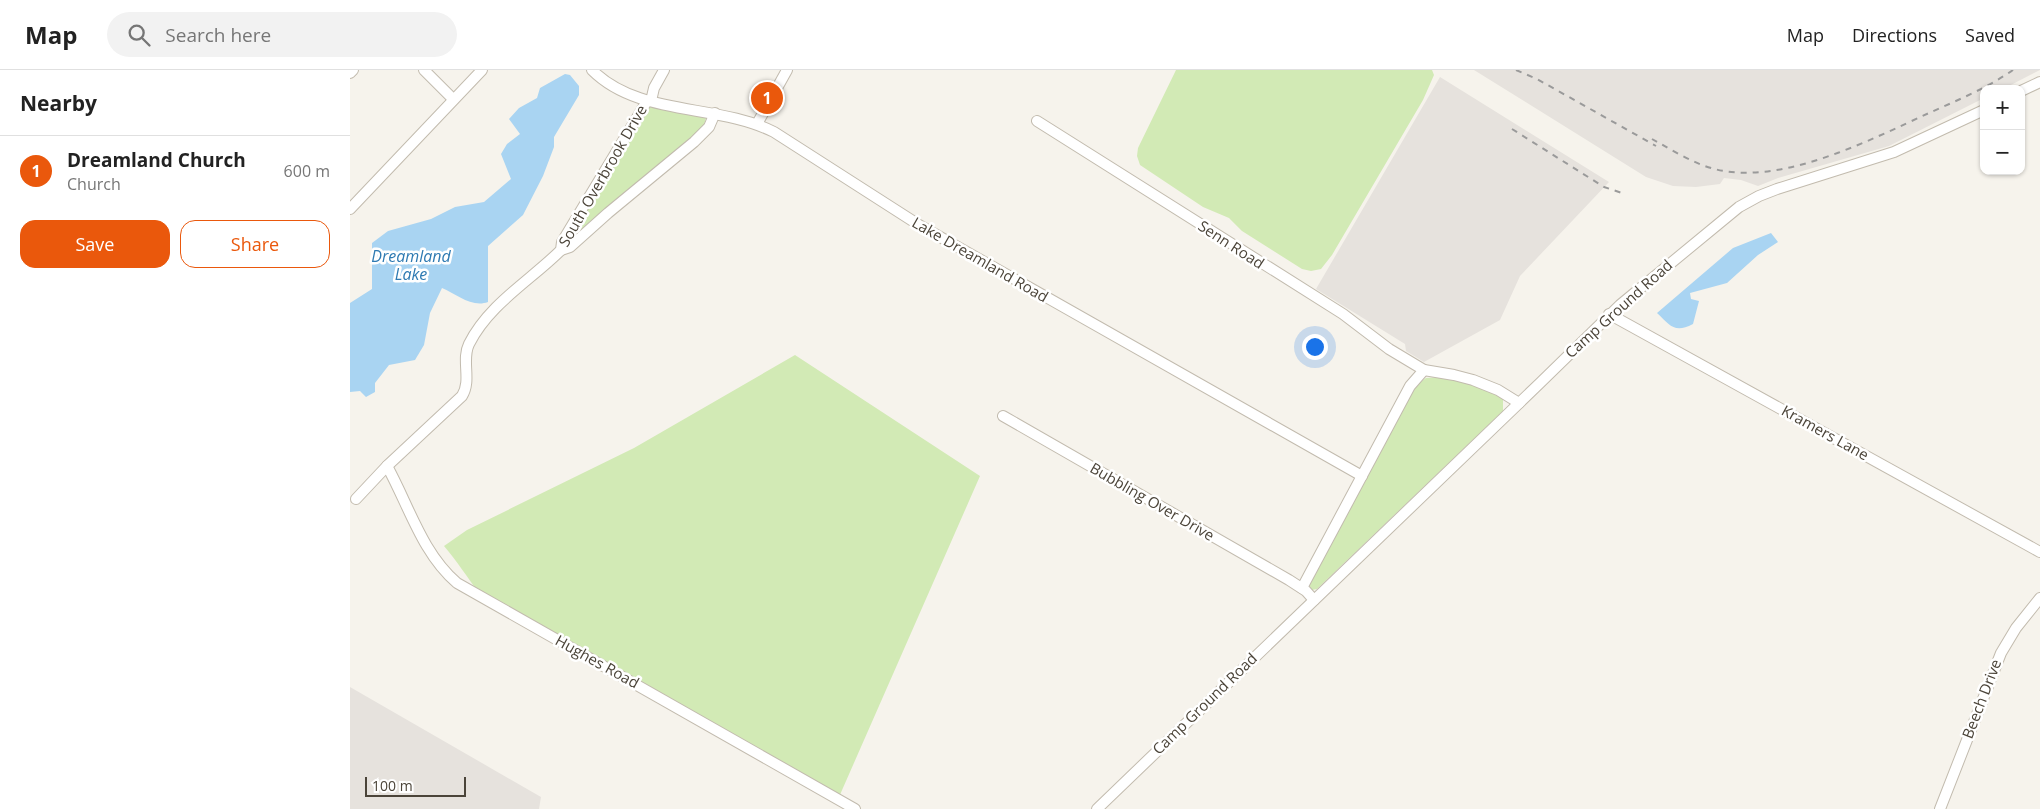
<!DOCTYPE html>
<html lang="en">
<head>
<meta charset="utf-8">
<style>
	body { margin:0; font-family:"Open Sans",sans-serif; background:#f2f2f2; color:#222 }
	.controls { position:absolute; right:15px; top:15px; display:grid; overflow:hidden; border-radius:10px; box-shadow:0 1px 4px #0004 }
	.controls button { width:45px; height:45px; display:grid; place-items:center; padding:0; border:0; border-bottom:1px solid #e0e0e0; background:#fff; color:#222; font:25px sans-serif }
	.scale { position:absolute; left:15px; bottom:12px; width:101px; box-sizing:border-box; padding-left:5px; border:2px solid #4b4439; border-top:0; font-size:14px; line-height:18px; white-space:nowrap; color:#4b4439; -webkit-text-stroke:4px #fff; paint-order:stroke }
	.you { position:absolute; left:964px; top:276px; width:18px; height:18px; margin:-12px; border:4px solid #fff; border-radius:50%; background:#1a73e8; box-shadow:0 0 0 8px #1a73e833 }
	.badge { display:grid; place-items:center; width:32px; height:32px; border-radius:50%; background:#ea580c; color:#fff; font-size:16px; font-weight:700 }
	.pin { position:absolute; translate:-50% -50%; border:2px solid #fff; box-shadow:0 1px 5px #0006 }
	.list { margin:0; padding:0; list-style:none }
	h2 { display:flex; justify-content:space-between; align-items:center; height:65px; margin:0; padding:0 20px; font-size:21px }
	h2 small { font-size:16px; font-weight:400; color:#767676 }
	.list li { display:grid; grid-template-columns:32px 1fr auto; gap:15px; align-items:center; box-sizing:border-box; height:70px; padding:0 20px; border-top:1px solid #e0e0e0 }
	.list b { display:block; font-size:19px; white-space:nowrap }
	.list p { margin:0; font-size:16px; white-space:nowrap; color:#767676 }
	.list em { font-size:16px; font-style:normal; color:#767676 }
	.actions { display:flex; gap:10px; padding:15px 20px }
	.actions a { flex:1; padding:11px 0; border:1px solid #ea580c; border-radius:15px; text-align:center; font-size:18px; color:#ea580c }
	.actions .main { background:#ea580c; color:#fff }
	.icon { flex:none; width:28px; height:28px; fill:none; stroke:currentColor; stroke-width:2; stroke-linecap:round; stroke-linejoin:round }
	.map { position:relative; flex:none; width:1690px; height:739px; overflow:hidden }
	header { display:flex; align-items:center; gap:30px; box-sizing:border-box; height:70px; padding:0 25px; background:#fff; border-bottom:1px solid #e0e0e0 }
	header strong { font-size:24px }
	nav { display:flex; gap:28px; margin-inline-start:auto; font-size:18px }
	.search { width:350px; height:45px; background:#f2f2f2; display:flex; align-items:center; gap:12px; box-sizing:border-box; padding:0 18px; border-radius:28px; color:#767676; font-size:19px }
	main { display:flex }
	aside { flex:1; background:#fff }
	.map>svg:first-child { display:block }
</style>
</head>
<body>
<header>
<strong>Map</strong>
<div class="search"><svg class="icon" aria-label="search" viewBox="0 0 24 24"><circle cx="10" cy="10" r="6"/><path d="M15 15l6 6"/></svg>Search here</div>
<nav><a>Map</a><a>Directions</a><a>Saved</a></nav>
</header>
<main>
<aside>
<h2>Nearby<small></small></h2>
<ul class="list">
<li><span class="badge">1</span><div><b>Dreamland Church</b><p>Church</p></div><em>600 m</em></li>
</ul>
<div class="actions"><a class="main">Save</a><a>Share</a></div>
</aside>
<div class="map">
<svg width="1690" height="739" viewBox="0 0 1690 739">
	<rect width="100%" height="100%" fill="#f6f3ec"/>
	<g fill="#e6e2dd">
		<path d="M1124,0H1690L1653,19H1634V28L1539,76L1428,108L1408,116L1391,110L1374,108L1370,114L1346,117L1323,116L1296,107Z"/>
		<path d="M1090,7L1259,112L1170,206L1150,250L1074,292L1056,281L1055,274L966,219Z"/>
		<path d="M0,617L191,727L189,739H0Z"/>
	</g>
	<g fill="#d2eab5">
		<path d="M826,0H1082L1084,5L1073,30L982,185L971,199L961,201L952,199L892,161L879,148L853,137L790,95L787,86L788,78Z"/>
		<path d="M301,35L356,48L353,59L218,175L216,170L296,37Z"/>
		<path d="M445,285L630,406L489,727L129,523C117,507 107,491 94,476L117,460L284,378Z"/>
		<path d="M1091,307C1113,311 1134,316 1153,329V341L967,519L962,520L959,515L1063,318L1076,308Z"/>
	</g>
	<g fill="#a9d4f2">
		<path d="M215,4L220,5L229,16V25L204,67V77L193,106L173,145L138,176V232C122,238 106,224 92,218L80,243L74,275L65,290L39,295L25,313V322L16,327L10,321L0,322V233L22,219V173L38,161L81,149L105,137L134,132L161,109L151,84L157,74L170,64L159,49L169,38L187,28L190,18Z"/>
		<path d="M1421,163L1428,172L1408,185L1377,213L1340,223L1341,229L1349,231L1343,254C1324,264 1320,255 1307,243L1383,178Z"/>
	</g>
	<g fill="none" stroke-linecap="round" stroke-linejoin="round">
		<defs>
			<g id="minor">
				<path d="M74,0L103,29"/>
				<path d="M242,0C289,47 366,33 424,62L569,155L1012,406"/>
				<path d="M0,3L3,0"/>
				<path d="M1671,21L1690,12"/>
				<path d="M301,31L304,18L314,0"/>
				<path d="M687,51L993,244L1039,279L1074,300L1104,305L1123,310L1148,320L1169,333"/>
				<path d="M407,54L437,0"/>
				<path d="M0,139L132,0"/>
				<path d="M211,180L220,177L258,143L344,72L359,57L365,43"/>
				<path d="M1259,244L1690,482"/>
				<path d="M653,346L939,510L956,521L964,530"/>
				<path d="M37,396C59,436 72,483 107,513L505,739"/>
				<path d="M6,429L37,396L112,326C122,310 111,290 119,274C139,234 181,210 211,180L212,172L297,31"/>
				<path d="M952,518L1060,316L1074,300"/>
				<path d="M747,739L1190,313L1270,235L1389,137L1409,126L1427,119L1544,82L1634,40"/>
				<path d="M1590,739L1651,583L1666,558L1690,528"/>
			</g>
		</defs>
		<use href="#minor" stroke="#c2bbae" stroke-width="12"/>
		<use href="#minor" stroke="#fff" stroke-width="10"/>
		<g stroke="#9a9a9a" stroke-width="2" stroke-dasharray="6 6" stroke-linecap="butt">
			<path d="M1166,0L1187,9L1306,76"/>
			<path d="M1162,59L1254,117L1275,124"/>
			<path d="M1302,69C1324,81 1348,97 1374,101C1439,112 1522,69 1579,43C1608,30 1637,18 1663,0"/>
		</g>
	</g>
	<g text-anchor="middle" stroke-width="5" stroke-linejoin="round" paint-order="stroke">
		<g font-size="15" fill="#4b4439" stroke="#fff">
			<text transform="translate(253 106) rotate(-60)" y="5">South Overbrook Drive</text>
			<text transform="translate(881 175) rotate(33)" y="5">Senn Road</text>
			<text transform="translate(630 190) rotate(30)" y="5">Lake Dreamland Road</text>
			<text transform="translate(1269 239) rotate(-42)" y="5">Camp Ground Road</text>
			<text transform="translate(1475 363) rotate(29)" y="5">Kramers Lane</text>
			<text transform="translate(802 432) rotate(30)" y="5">Bubbling Over Drive</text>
			<text transform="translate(247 592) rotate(29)" y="5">Hughes Road</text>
			<text transform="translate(1632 629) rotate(-69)" y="5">Beech Drive</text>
			<text transform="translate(855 634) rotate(-44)" y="5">Camp Ground Road</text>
		</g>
		<g font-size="16" font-style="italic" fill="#2e7ab2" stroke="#fff">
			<text x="61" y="192">Dreamland<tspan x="61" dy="18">Lake</tspan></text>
		</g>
	</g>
</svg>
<div class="controls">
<button>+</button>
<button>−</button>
</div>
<div class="scale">100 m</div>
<div class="you"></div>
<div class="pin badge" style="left:417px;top:28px">1</div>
</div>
</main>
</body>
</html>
